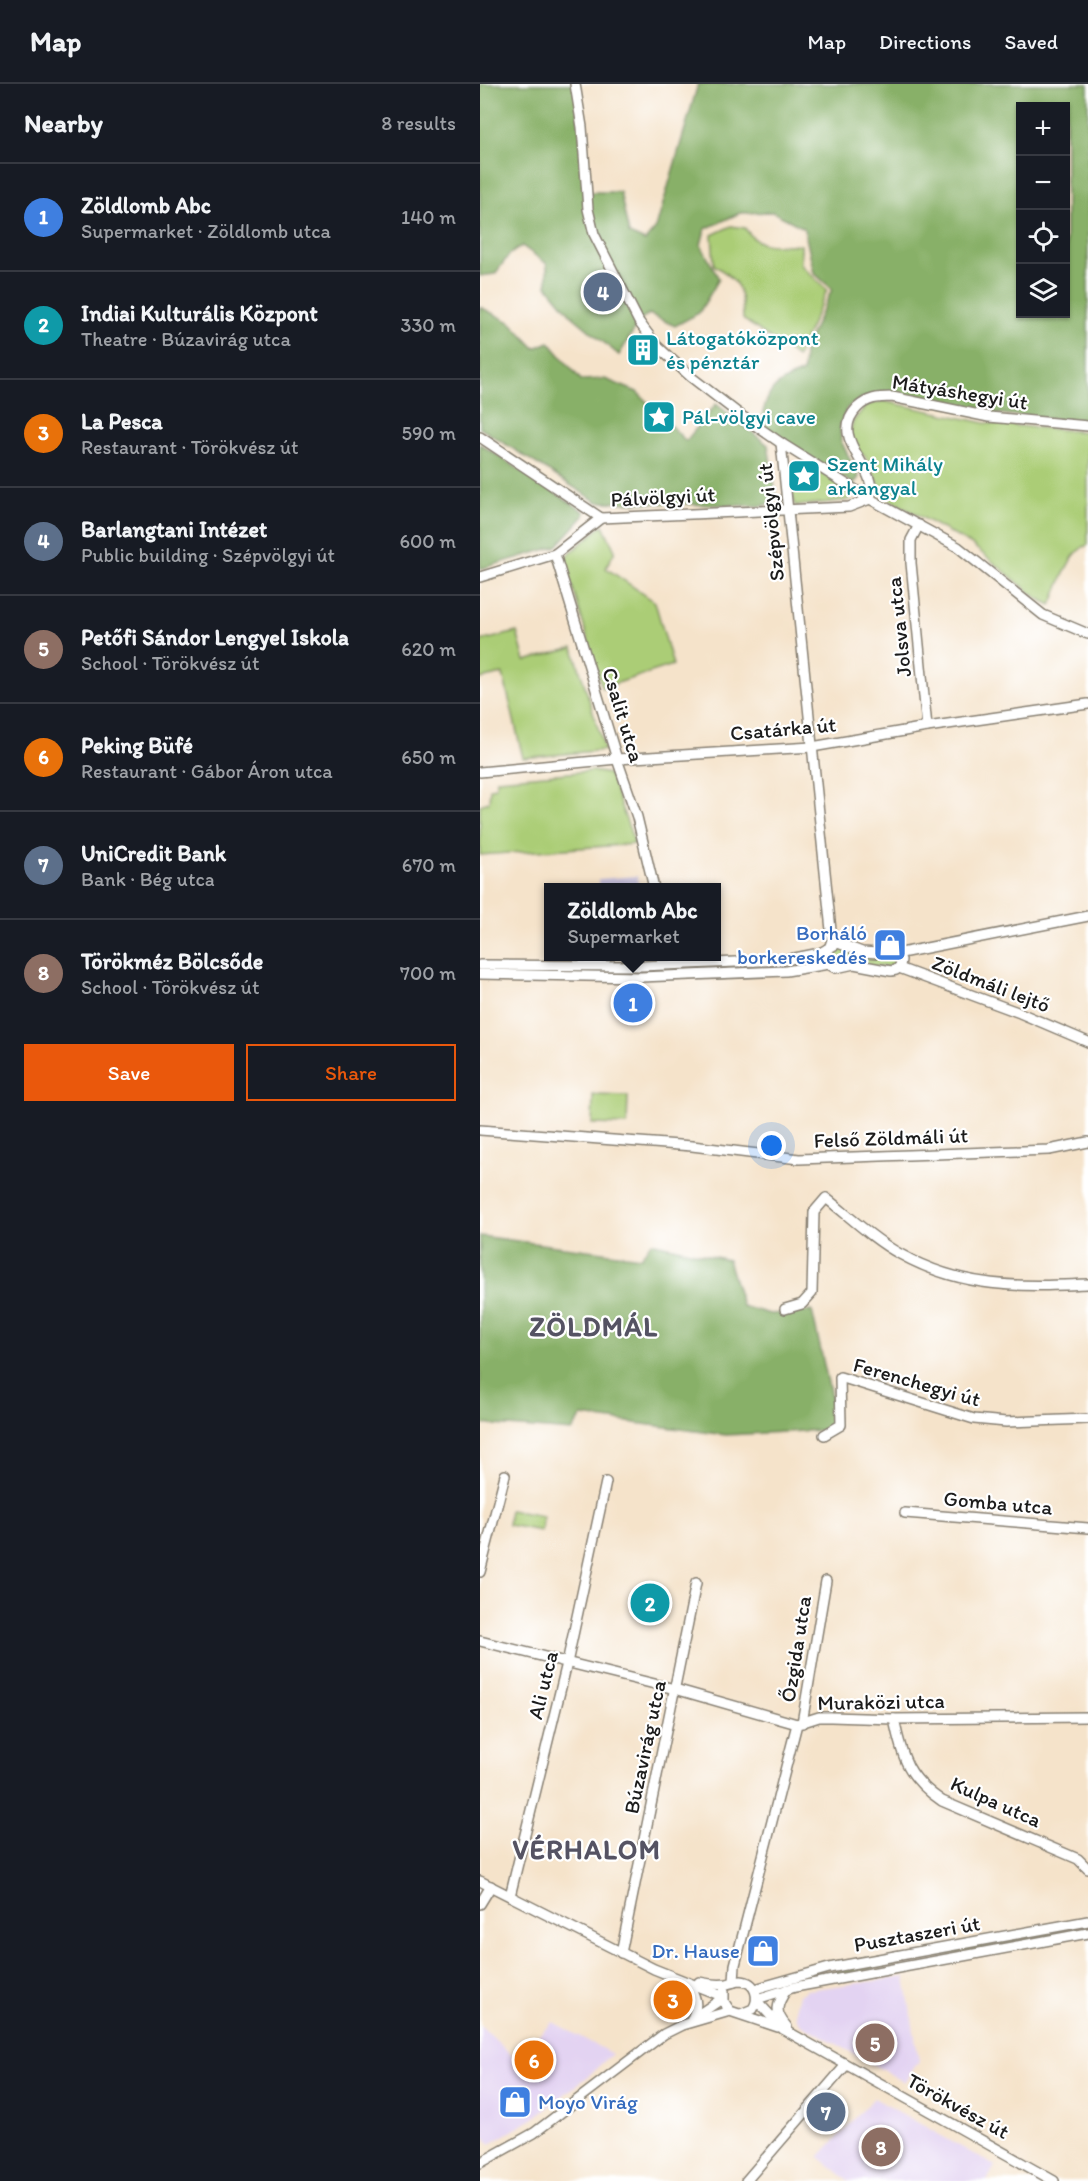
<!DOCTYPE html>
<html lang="en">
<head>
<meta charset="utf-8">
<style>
	body { margin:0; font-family:Itim,sans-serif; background:#242831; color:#f1f3f6 }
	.controls { position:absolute; right:18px; top:18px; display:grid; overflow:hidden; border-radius:0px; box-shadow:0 2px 4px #0004 }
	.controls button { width:54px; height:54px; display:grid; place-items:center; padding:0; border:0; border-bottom:2px solid #363941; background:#171b24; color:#f1f3f6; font:30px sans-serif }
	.you { position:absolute; left:292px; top:1062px; width:21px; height:21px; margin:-15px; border:4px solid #fff; border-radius:50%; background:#1a73e8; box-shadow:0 0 0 9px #1a73e833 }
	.badge { display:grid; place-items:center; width:39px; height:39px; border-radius:50%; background:#ea580c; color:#fff; font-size:20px; font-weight:700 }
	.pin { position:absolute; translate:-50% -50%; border:3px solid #fff; box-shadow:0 2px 6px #0006 }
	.popup { position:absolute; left:64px; top:799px; width:177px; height:78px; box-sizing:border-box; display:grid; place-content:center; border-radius:0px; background:#171b24; filter:drop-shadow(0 2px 4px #0005); font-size:20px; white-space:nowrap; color:#9ea1a6 }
	.popup b { font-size:22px; color:#f1f3f6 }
	.popup::after { content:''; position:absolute; left:50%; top:100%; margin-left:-12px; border:12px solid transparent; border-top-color:#171b24 }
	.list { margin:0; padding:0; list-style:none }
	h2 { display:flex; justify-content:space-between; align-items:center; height:78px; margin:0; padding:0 24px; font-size:26px }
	h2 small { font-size:20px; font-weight:400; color:#9ea1a6 }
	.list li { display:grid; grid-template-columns:39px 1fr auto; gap:18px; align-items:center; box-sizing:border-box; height:108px; padding:0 24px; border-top:2px solid #363941 }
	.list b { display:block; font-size:22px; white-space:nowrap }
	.list p { margin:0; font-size:20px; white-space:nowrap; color:#9ea1a6 }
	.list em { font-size:20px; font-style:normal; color:#9ea1a6 }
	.actions { display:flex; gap:12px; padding:18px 24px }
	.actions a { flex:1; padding:14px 0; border:2px solid #ea580c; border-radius:0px; text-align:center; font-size:21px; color:#ea580c }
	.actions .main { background:#ea580c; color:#fff }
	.icon { flex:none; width:33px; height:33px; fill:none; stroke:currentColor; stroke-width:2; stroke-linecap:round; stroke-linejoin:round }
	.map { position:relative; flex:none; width:608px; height:2097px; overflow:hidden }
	header { display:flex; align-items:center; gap:36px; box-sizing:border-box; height:84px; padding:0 30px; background:#171b24; border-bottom:2px solid #363941 }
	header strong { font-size:28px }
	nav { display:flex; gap:33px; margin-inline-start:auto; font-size:21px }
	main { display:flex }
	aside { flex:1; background:#171b24 }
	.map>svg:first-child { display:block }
</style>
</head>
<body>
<header>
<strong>Map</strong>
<nav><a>Map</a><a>Directions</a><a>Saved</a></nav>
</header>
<main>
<aside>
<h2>Nearby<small>8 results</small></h2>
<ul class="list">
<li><span class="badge" style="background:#3f7fe0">1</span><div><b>Zöldlomb Abc</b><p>Supermarket · Zöldlomb utca</p></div><em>140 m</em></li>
<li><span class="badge" style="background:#0f9aa8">2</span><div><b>Indiai Kulturális Központ</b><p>Theatre · Búzavirág utca</p></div><em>330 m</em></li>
<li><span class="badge" style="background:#e8710a">3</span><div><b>La Pesca</b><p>Restaurant · Törökvész út</p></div><em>590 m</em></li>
<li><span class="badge" style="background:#5c6f8a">4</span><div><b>Barlangtani Intézet</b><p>Public building · Szépvölgyi út</p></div><em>600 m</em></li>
<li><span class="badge" style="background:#8d6e63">5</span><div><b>Petőfi Sándor Lengyel Iskola</b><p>School · Törökvész út</p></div><em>620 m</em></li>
<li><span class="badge" style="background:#e8710a">6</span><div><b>Peking Büfé</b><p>Restaurant · Gábor Áron utca</p></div><em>650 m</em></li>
<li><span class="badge" style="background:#5c6f8a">7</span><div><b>UniCredit Bank</b><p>Bank · Bég utca</p></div><em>670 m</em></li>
<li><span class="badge" style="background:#8d6e63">8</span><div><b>Törökméz Bölcsőde</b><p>School · Törökvész út</p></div><em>700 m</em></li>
</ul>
<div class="actions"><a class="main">Save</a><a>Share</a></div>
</aside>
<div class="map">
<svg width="608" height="2097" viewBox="0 0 608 2097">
	<rect width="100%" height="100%" fill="#fff"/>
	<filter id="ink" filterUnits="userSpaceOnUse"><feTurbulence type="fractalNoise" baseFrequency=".0167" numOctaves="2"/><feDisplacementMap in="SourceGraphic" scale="12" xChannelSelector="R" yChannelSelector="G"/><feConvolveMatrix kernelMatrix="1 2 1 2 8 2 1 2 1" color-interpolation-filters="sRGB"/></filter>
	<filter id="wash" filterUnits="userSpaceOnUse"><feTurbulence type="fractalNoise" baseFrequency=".008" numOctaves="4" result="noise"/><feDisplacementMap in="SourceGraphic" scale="24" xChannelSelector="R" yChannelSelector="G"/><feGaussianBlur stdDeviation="1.35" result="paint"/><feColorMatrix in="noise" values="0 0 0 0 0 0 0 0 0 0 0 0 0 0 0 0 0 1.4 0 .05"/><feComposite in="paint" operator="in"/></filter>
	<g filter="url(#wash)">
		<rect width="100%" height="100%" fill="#f5e3ca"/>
		<g fill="#e3d3f2">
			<path d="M425,1893L439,1977L424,1998L321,1940L316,1934V1922L319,1911L327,1906Z"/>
			<path d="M73,1938L132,1970L106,1994L54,2034L10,2060L0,2046V1941L34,1974Z"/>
			<path d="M394,2014L515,2082L507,2097H369L339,2073Z"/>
		</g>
		<path fill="#c6c0da" d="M157,792L159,803H119V795Z"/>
		<g fill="#abcd76" stroke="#647449" stroke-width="1.5">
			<path d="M251,142L265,144C280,168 297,159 321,161V181L347,206L317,273L263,235C262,204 260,198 234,181L232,151Z"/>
			<path d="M403,317L505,339L608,348V461C589,466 579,504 571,521L557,514L492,461L405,413L385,372L374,365L370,349L373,337L387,321Z"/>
			<path d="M318,380H327L331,381L368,407L372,413L369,416L317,422L314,420C313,407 307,389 318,380Z"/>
			<path d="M123,441L135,467L126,484L175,518L193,581L122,604L84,474Z"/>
			<path d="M37,548L45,577L93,564L125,666L43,674L23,590L0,595V557Z"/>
			<path d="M112,687L129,690L155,760L0,771V721L9,718L10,704L16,703L17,695Z"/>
			<path d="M356,862L412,874L415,879L413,883L362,882L350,877L351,867Z"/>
			<path d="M113,1011L148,1012L147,1041L112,1040Z"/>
			<path d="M30,1426L63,1432L61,1447L28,1441Z"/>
			<path d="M587,1846L588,1849L326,1897L325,1893Z"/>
		</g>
		<g fill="#88b067" stroke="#526642" stroke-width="1.5" fill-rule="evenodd">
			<path d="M0,0H95L106,108H140L149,150L165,157L176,144L218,0H608V339L502,328L405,310L382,314L367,324L360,341L361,357L379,393L374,400L278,344C289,309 287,302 323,288L324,266L352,205L334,189L324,144L293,128L260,129L225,145L221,161L239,195L219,229L195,242L169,230L159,238L139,271L92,232L67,202V180L42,162L29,171L15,190L0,192ZM540,22H586V230H540Z"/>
			<path d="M0,223L30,238L55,264L69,258L101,296L125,295L157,308L206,357L236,320L288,361L296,411L292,418L283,422L117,418L0,344Z"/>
			<path d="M0,360L105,428L104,432L77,462L0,485Z"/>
			<path d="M0,1152L161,1173L171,1158L248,1176L262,1222L290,1230L332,1227L356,1334L345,1346L246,1351L102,1332L92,1347L0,1340Z"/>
		</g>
	</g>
	<g filter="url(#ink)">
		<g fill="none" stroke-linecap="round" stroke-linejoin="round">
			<defs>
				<g id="minor">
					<path d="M95,0L102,43L108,125L114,150L159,238L177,262L211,293L263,333L301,359L390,415L478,463L563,531L608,550"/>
					<path d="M0,353L121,434L369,423L390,415"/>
					<path d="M301,359L352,856L350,862"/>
					<path d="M390,415C400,383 347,355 377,324C387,314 398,313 412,313L509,333L608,342"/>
					<path d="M439,441L431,456V479L447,643"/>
					<path d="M75,470L137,675L157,733L174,804"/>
					<path d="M0,493L75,470L121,434"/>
					<path d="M0,688L137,675L332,663L447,643L608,620"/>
					<path d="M347,865C344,874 347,881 356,884L374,880L411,887L416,886L420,882L421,876L416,870"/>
					<path d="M0,881L161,882L305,876L340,869L358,859L382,868L416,870L608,832"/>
					<path d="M419,884L540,929L608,958"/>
					<path d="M0,890L161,893L306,887L349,880"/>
					<path d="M0,1046L212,1062L319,1075L569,1066L608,1058"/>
					<path d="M305,1225L322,1220L332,1209L334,1128L346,1114C369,1132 394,1156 420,1170C483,1205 539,1203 608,1200"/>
					<path d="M344,1351L361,1341L360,1293L494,1335L526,1338L608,1335"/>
					<path d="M425,1429L608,1444"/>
					<path d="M0,1488L25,1391"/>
					<path d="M0,1557L195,1605L317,1640"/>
					<path d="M414,1635C422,1674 428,1694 462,1717L598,1775L608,1785"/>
					<path d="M322,1639L346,1497"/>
					<path d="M317,1640L339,1633H351L414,1635L608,1633"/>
					<path d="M0,1797L174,1885L242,1912"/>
					<path d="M30,1812L87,1579L126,1398"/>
					<path d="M0,1820L11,1802"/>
					<path d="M141,1869L216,1499"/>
					<path d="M206,1898C216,1911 219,1920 212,1935"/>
					<path d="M219,1898C228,1900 238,1901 247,1900C252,1899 256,1897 261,1897C276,1898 280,1914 273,1925L261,1930"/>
					<path d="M254,1898L255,1881L317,1640"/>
					<path d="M275,1905L349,1884L608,1837"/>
					<path d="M307,1905C296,1921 294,1928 307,1943"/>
					<path d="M244,1907V1918L250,1927L298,1943"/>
					<path d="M277,1915L315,1903L608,1849"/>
					<path d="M277,1917L303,1945L574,2097"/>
					<path d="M212,1935L243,1914"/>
					<path d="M0,2079L54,2049L184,1950L202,1941L250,1927"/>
					<path d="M266,2097L366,1981"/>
				</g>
			</defs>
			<use href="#minor" stroke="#888073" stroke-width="12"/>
			<use href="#minor" stroke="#fff" stroke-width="9"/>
		</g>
	</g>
	<defs>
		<symbol id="building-square" viewBox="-11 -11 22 22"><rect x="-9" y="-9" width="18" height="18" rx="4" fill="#0f9aa8" stroke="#fff"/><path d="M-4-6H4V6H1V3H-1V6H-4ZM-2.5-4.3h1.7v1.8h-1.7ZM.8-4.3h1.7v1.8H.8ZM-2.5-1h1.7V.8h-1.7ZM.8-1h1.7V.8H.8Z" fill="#fff"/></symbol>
		<symbol id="sight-square" viewBox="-11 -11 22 22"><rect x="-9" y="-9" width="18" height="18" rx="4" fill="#0f9aa8" stroke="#fff"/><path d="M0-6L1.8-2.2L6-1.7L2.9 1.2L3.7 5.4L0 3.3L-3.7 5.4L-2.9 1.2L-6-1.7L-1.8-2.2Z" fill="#fff"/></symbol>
		<symbol id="shop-square" viewBox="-11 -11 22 22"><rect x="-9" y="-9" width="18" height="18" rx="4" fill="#3f7fe0" stroke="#fff"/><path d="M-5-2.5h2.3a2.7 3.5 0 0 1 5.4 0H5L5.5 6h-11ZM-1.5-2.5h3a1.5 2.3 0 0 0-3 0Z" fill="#fff"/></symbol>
	</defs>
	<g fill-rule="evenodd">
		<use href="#building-square" x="144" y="247" width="38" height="38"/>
		<use href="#sight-square" x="160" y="314" width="38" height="38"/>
		<use href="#sight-square" x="305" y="373" width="38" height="38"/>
		<use href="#shop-square" x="391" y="842" width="38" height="38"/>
		<use href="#shop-square" x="264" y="1848" width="38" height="38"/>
		<use href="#shop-square" x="16" y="1999" width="38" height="38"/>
	</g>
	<g text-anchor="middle" stroke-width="4.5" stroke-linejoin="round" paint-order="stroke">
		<g font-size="21" fill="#0d838f" stroke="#fff" text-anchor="start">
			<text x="186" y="261">Látogatóközpont<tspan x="186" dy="24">és pénztár</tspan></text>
			<text x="202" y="340">Pál-völgyi cave</text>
			<text x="347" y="387">Szent Mihály<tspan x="347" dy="24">arkangyal</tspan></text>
		</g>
		<g font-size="21" fill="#1c1c1c" stroke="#fff">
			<text transform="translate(480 308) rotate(9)" y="7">Mátyáshegyi út</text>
			<text transform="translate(183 413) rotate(-3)" y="7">Pálvölgyi út</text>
			<text transform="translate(291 438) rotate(-96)" y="7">Szépvölgyi út</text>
			<text transform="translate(419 543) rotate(-96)" y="7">Jolsva utca</text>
			<text transform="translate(143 631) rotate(73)" y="7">Csalit utca</text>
			<text transform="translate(303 645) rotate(-5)" y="7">Csatárka út</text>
			<text transform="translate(511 900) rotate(21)" y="7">Zöldmáli lejtő</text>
			<text transform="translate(411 1054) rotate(-2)" y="7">Felső Zöldmáli út</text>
			<text transform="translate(437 1298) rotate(16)" y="7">Ferenchegyi út</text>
			<text transform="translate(518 1419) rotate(5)" y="7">Gomba utca</text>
			<text transform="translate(316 1565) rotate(-81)" y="7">Őzgida utca</text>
			<text transform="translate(63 1601) rotate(-76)" y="7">Ali utca</text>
			<text transform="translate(401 1618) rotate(-1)" y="7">Muraközi utca</text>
			<text transform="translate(165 1663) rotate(-78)" y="7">Búzavirág utca</text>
			<text transform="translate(516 1718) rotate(24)" y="7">Kulpa utca</text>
			<text transform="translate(437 1850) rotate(-10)" y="7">Pusztaszeri út</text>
			<text transform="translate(478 2022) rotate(29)" y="7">Törökvész út</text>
		</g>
		<g font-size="21" fill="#366cbe" stroke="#fff" text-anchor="end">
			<text x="387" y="856">Borháló<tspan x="387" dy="24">borkereskedés</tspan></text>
			<text x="260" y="1874">Dr. Hause</text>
			<text x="58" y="2025" text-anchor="start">Moyo Virág</text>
		</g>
		<g font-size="27" font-weight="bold" letter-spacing="1.5" fill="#555363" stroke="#fff">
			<text x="114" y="1252">ZÖLDMÁL</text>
			<text x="107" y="1775">VÉRHALOM</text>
		</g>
	</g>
</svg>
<div class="controls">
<button>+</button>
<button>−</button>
<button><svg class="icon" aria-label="locate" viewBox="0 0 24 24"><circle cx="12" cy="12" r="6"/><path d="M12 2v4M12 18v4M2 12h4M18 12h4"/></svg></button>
<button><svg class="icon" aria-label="layers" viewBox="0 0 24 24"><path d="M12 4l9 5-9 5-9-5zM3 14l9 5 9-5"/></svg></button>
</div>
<div class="you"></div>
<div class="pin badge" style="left:153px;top:919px;background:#3f7fe0">1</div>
<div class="popup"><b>Zöldlomb Abc</b>Supermarket</div>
<div class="pin badge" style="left:170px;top:1519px;background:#0f9aa8">2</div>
<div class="pin badge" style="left:193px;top:1916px;background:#e8710a">3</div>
<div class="pin badge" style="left:123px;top:208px;background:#5c6f8a">4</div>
<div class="pin badge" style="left:395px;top:1959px;background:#8d6e63">5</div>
<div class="pin badge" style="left:54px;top:1976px;background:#e8710a">6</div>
<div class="pin badge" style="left:346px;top:2028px;background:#5c6f8a">7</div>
<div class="pin badge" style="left:401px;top:2063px;background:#8d6e63">8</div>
</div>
</main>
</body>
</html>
